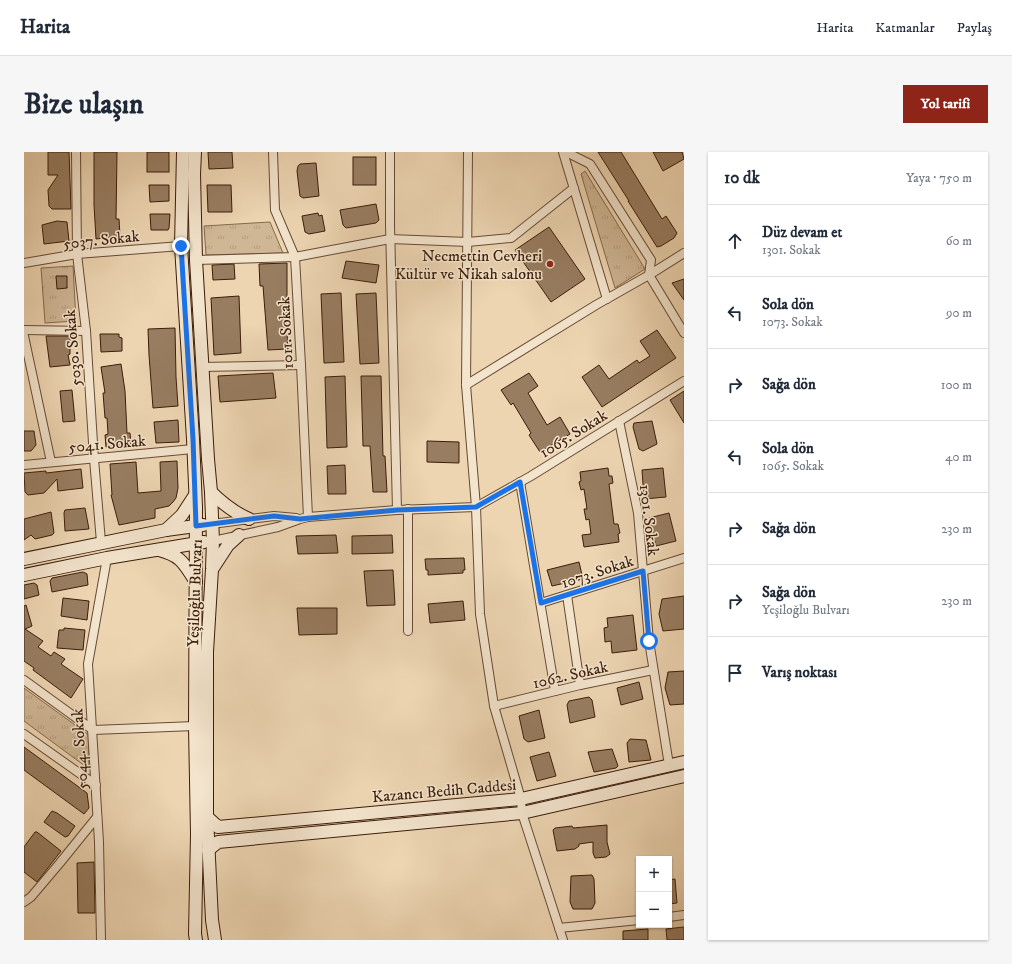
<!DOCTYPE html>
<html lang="tr">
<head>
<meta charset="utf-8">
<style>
	body { margin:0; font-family:"IM FELL DW Pica",serif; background:#f6f6f7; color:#1f2937 }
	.controls { position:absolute; right:12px; bottom:12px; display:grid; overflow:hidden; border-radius:0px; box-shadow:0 1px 3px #0004 }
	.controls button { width:36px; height:36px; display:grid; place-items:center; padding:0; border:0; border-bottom:1px solid #e0e1e3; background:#fff; color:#1f2937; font:20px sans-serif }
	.stop { position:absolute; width:12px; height:12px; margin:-9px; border:3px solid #1a73e8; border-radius:50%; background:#fff }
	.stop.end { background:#1a73e8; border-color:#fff; box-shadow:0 1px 4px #0008 }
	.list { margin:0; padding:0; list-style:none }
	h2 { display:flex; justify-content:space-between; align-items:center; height:52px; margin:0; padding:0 16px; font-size:17px }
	h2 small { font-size:13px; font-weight:400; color:#747a83 }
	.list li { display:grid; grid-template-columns:26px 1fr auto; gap:12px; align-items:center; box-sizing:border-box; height:72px; padding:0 16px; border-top:1px solid #e0e1e3 }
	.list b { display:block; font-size:15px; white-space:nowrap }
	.list p { margin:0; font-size:13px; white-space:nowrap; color:#747a83 }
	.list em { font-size:13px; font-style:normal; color:#747a83 }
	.icon { flex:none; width:22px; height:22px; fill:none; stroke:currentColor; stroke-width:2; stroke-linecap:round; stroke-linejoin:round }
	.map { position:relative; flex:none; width:660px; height:788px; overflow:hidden; border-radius:0px }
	header { display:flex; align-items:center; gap:24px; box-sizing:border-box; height:56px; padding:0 20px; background:#fff; border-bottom:1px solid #e0e1e3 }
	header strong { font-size:19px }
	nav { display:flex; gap:22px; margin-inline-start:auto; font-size:14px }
	.intro { display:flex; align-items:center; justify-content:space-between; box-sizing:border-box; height:96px; padding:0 24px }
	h1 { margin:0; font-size:28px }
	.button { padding:10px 18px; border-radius:0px; background:#8f2418; color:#fff; font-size:14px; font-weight:700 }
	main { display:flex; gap:24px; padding:0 24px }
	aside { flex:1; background:#fff; border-radius:0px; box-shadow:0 1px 3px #0004 }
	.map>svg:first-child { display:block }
</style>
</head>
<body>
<header>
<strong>Harita</strong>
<nav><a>Harita</a><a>Katmanlar</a><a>Paylaş</a></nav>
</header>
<div class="intro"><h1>Bize ulaşın</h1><a class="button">Yol tarifi</a></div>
<main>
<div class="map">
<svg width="660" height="788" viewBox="0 0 660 788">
	<defs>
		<pattern id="park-tufts" width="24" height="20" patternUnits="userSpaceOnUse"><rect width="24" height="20" fill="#cfb695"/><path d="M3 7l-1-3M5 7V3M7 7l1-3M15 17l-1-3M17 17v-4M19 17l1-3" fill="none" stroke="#b39c7f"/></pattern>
	</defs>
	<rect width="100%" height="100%" fill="#edd5b2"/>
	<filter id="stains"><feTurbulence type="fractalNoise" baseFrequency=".005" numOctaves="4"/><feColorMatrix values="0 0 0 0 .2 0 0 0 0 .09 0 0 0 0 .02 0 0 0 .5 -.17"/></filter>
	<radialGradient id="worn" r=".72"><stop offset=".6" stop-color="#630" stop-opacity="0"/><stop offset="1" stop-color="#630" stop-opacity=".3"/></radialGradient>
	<g fill="url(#park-tufts)" stroke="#866a50">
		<path d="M561,19L621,117L591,136L557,22Z"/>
		<path d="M246,70L259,101L182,103L180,74Z"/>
		<path d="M49,114L52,169L21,171L17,116Z"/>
		<path d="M0,536L65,583V617L0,569Z"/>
	</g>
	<g fill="#987d61" stroke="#3c1d0a">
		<path d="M24,0H45L47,57H28L25,54L24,38L34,23H24Z"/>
		<path d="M70,0H93L92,67H95L96,84L72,87L70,53Z"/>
		<rect x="123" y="0" width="22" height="20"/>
		<path d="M184,0H208L209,16L185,17Z"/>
		<path d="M574,0H597L638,67L642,64L653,81L650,86L637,94L633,95L604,49H605Z"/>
		<path d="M629,0H658L660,7L639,19Z"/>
		<rect x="329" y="5" width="23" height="28"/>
		<path d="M292,11L295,44L279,46L276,44L273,19L274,14L276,12Z"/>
		<path d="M125,33H145V49L126,50Z"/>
		<path d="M183,33H207L208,60H184Z"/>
		<path d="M352,52L355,68L352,71L322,76L319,73L316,58Z"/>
		<path d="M294,61L295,64L298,63L301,79L285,82L281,80L278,64Z"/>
		<path d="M126,62H146L145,76L144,78H127Z"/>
		<path d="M33,69L43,70L45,89L20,92L18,73Z"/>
		<path d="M525,75L561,127L527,150L491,98Z"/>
		<path d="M322,109L355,113L352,131L318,126Z"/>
		<path d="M263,111V165L262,166L264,197L244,198L239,134H236L235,112Z"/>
		<path d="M210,112L211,127L189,128L188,113Z"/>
		<path d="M32,124H43V136L33,137Z"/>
		<path d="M660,127V148L648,131Z"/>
		<path d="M317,141L320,210L300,211L297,142Z"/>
		<path d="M352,141L355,211L336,212L332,142Z"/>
		<path d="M215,144L217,201L190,203L187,146Z"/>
		<path d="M151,176L152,225L154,254L129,256L125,203L124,177Z"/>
		<path d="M633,178L652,206L578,255L558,225L575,213L585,227L613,208L615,211L626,204L616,189Z"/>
		<path d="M76,182H95V185L98,186V199L77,200Z"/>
		<path d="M22,184H46V202L44,203L46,213L26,215Z"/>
		<path d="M97,212L101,239L103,281H106L107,293L82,295L81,283L84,282L83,266H81L79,241H81L77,215Z"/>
		<path d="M249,221L252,246L196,250L194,224Z"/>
		<path d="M505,221L514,234L504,241L523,273L536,265L546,282L516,300L505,283L507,281L489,251L487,253L477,238Z"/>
		<path d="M321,224L323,295L303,296L301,225Z"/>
		<path d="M337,224H357L359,304H361L363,340H349L346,294H339Z"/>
		<path d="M48,238L51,269L39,270L36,239Z"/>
		<path d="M660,239V271L646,248Z"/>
		<path d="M154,268L155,290L132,291L130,270Z"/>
		<path d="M628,269L633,292L619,299L615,297L609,275L610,271Z"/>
		<path d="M0,279H10L12,293L7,299H0Z"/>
		<path d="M403,289L435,290V311L403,310Z"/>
		<path d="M153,309L154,336L152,346L149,350L145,354L131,357V366L95,373L87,343H88L86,312L112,310L114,341L137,339L136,310Z"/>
		<path d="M321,313L322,342H304L303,314Z"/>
		<path d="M584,316L585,324H588L589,331L585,332L590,372H594L596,381L594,382L595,390L560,395L558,383L567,382L565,367L562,368L560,357H563L560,337L557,338L555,330L557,329L556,320Z"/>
		<path d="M639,316L642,345L620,347L618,318Z"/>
		<path d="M57,317L59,336L34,339L33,327L20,341L4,343L1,340L0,321L22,319V321Z"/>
		<path d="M61,356L65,377L41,379L40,361L41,358Z"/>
		<path d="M27,360L30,381L28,383L11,387L7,383L0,388V367Z"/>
		<path d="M645,361L652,389L632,394L625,366Z"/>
		<path d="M312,383L314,401L274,402L272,384Z"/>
		<path d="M368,383L369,401L328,402V384Z"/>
		<path d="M440,406L441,418H439V421L404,423V418H402L401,407Z"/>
		<path d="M555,410L559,427L528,434L523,418Z"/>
		<path d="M369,418L371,453L343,454L340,419Z"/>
		<path d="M59,420L63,422L64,433L28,440L26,429L28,426Z"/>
		<path d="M10,431L13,433L15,443L0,447V433Z"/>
		<path d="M660,444V477L639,479L635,462L638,447Z"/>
		<path d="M39,446L65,449L63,468L37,464Z"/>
		<path d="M439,449L441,468L406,471L404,452Z"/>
		<path d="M2,453L8,474L1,477L19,489L14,495L27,504L30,500L41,507L37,512L59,527L47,546L9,518L10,516L0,509V454Z"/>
		<path d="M273,456H313V482L275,483Z"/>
		<path d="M609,463L613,498L588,501L587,489L581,490L580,476L584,475L583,466Z"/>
		<path d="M40,476L61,478L59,498L33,496L35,478H40Z"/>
		<path d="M660,519V552L646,553L641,536L644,520Z"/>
		<path d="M615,530L619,547L597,553L593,536Z"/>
		<path d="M565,545L568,548L571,565L546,571L543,553L545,549Z"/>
		<path d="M515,558L521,586L504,590L500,587L495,564Z"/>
		<path d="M606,587L622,588L627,608L605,610L603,591Z"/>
		<path d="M0,595L63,641L65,656L60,662L0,618Z"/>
		<path d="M588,597L594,614L592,616L570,620L564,600Z"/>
		<path d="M525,600L532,624L513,629L506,605Z"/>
		<path d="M28,659L33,661L51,674L44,684L41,685L20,670Z"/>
		<path d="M583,673V690L586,702L582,705L571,706L569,701V690L555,692V694L551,697L533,699L529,678L531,676L548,674L549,676Z"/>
		<path d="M11,680H13L37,699L13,730L0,720V695Z"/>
		<path d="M70,710L71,761H54L53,711Z"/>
		<path d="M568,723L570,727L571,751L568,757H549L546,750L547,724Z"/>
		<path d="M651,727L653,751L645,752V728Z"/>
		<path d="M660,775V788H643L642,777Z"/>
		<path d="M624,777V788H599V779Z"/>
	</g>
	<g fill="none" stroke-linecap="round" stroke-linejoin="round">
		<defs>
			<g id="street">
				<path d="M52,0L53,102L62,179L70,307L77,390"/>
				<path d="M249,0L251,58L271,105L277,213L284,365"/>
				<path d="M366,0V73L373,358"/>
				<path d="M444,0L442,233L452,355L456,462L470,554L497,647L498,661L539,788"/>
				<path d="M539,0L583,147"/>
				<path d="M542,0L566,12L627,108L625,123L660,181"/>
				<path d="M172,108L271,105L366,87L444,90L487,86L550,36"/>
				<path d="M0,111L53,102L157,94"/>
				<path d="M0,178L62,179"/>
				<path d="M0,184L27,310"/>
				<path d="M178,215L277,213"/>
				<path d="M442,233L572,153L625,123L660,101"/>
				<path d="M595,269L614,361L625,489L645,613"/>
				<path d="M0,313L169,297"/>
				<path d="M496,330L531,539"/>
				<path d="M384,357V479"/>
				<path d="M188,372L250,364L272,366"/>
				<path d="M189,389L254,375L276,367L284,365L373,358L452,355L507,324L660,229"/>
				<path d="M543,443L556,533"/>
				<path d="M517,451L660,406"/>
				<path d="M0,528L69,578L171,574"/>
				<path d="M470,554L556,533L629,518"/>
				<path d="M0,582L72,633"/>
				<path d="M0,750L7,745L35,712L73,665"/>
				<path d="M645,765L660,763"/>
				<path d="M535,776L615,768"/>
				<path d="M77,788L75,690L64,512L83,406"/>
			</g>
			<g id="secondary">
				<path d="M159,0L157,94L169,287L172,355L171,574L173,682L171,782L172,788"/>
				<path d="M171,0L170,22L172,108L184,307L187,340L189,389L188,417L183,500V665L188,768L191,788"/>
				<path d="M187,340C199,352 209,360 225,367"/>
				<path d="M142,378L158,363L171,343"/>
				<path d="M135,398C158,404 160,412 172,430"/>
				<path d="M0,407L142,378L179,373"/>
				<path d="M189,416L204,393L215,383"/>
				<path d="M0,423L83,406L180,390"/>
				<path d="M183,665L194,675L497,647L660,610"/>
				<path d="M184,698L194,690L498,661L660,624"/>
			</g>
		</defs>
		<use href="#street" stroke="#684b34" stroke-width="10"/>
		<use href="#secondary" stroke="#3c1d0a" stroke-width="14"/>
		<use href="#street" stroke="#f3e4cd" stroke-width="8"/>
		<use href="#secondary" stroke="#f3e4cd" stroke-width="12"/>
	</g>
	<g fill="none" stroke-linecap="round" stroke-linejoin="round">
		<path stroke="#1a73e8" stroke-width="5" d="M157,94L169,287L172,374L250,364L276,367L373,358L452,355L496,330L517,451L619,419L625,489"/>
	</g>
	<circle fill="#8f2418" stroke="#f3e4cd" stroke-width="1.5" cx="526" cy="112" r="4"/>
	<g text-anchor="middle" stroke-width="3" stroke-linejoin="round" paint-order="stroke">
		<g font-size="16" fill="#3c1d0a" stroke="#f3e4cd">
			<text transform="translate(77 87) rotate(-6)" y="6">5037. Sokak</text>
			<text transform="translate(261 181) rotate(-93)" y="6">1011. Sokak</text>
			<text transform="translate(48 196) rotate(-95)" y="6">5030. Sokak</text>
			<text transform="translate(549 281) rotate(-32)" y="6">1065. Sokak</text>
			<text transform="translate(83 291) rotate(-5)" y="6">5041. Sokak</text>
			<text transform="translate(626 368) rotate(83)" y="6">1301. Sokak</text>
			<text transform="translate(573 419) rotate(-18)" y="6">1073. Sokak</text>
			<text transform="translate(170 441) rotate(-88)" y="6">Yeşiloğlu Bulvarı</text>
			<text transform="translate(546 522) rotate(-13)" y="6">1062. Sokak</text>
			<text transform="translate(55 597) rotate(-94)" y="6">5044. Sokak</text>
			<text transform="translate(420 638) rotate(-5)" y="6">Kazancı Bedih Caddesi</text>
		</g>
		<g font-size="16" fill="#3c1d0a" stroke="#f3e4cd" text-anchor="end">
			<text x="518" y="109">Necmettin Cevheri<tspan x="518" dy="18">Kültür ve Nikah salonu</tspan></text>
		</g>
	</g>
	<rect width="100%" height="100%" filter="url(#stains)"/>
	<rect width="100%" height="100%" fill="url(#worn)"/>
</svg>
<div class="controls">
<button>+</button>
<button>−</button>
</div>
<div class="stop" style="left:625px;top:489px"></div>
<div class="stop end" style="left:157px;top:94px"></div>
</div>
<aside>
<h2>10 dk<small>Yaya · 750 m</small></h2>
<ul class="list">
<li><svg class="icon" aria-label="ahead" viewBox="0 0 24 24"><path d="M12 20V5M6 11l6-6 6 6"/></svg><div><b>Düz devam et</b><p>1301. Sokak</p></div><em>60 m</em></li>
<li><svg class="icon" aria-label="left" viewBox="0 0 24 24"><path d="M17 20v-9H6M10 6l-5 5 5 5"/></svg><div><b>Sola dön</b><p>1073. Sokak</p></div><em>90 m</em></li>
<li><svg class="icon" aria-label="right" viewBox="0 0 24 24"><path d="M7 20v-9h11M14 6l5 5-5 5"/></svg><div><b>Sağa dön</b></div><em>100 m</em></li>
<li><svg class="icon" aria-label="left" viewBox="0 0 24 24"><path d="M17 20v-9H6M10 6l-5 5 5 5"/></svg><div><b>Sola dön</b><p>1065. Sokak</p></div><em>40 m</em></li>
<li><svg class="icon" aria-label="right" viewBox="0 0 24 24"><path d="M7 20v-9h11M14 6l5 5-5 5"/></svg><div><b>Sağa dön</b></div><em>230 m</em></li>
<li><svg class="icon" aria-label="right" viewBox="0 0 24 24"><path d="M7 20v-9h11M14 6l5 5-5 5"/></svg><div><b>Sağa dön</b><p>Yeşiloğlu Bulvarı</p></div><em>230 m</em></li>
<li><svg class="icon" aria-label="arrive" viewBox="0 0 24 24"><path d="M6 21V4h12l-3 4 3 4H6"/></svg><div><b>Varış noktası</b></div></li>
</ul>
</aside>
</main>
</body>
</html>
